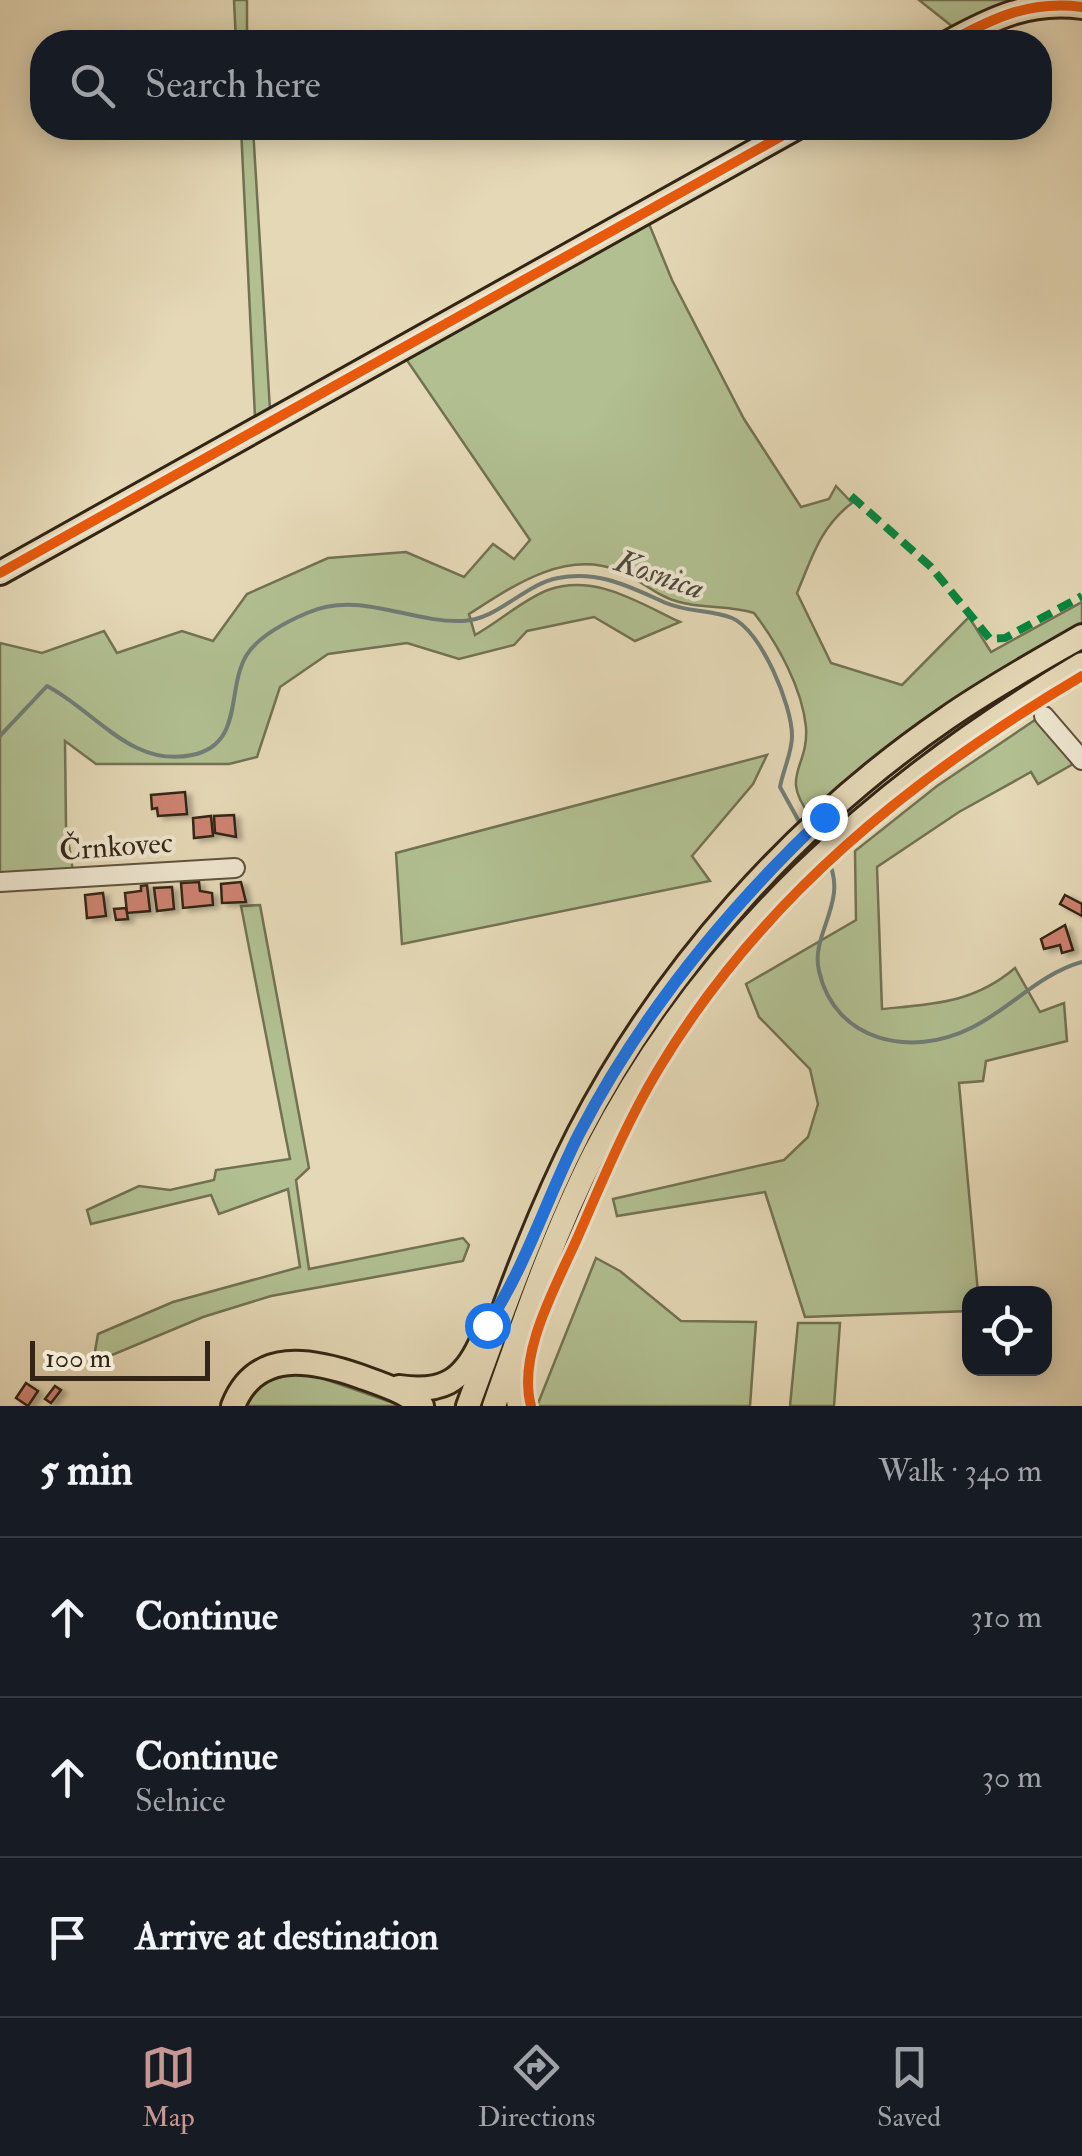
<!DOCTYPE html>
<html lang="en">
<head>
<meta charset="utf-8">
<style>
	body { margin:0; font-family:"IM FELL Double Pica",serif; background:#20242c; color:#f1f3f6 }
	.controls { position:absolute; right:30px; bottom:30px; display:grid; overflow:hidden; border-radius:20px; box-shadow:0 5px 25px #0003 }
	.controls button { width:90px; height:90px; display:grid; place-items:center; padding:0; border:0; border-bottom:2px solid #363941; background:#171b24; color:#f1f3f6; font:50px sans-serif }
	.scale { position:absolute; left:30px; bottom:25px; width:180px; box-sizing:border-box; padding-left:10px; border:5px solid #332515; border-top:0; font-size:28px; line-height:35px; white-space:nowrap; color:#332515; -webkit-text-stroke:8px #eee6d0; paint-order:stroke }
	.stop { position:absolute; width:30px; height:30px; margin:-22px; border:8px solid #1a73e8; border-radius:50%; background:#fff }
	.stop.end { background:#1a73e8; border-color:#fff; box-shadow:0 2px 10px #0008 }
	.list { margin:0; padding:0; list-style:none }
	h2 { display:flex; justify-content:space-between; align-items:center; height:130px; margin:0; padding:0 40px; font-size:42px }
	h2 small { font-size:32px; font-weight:400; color:#9ea1a6 }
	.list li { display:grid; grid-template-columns:65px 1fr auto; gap:30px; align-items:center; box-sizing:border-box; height:160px; padding:0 40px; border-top:2px solid #363941 }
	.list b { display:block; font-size:38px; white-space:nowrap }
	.list p { margin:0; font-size:32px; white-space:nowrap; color:#9ea1a6 }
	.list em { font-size:32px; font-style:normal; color:#9ea1a6 }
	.icon { flex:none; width:55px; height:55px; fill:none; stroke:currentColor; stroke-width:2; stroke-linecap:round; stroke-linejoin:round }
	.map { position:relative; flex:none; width:1082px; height:1406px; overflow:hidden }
	.search { position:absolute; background:#171b24; box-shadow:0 5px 25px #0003; left:30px; right:30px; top:30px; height:110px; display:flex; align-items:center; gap:25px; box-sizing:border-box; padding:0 35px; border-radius:40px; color:#9ea1a6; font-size:38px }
	.sheet { height:610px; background:#171b24 }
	nav { display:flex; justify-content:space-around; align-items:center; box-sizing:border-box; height:140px; border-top:2px solid #363941; background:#171b24; font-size:28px; color:#9ea1a6 }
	nav a { display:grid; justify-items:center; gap:5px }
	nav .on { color:#c59692 }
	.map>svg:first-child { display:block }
</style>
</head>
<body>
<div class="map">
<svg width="1082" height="1406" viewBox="0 0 1082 1406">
	<defs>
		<filter id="shadow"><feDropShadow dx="5.5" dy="3" stdDeviation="2.5" flood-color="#0004"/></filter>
	</defs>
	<rect width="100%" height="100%" fill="#e5d8b6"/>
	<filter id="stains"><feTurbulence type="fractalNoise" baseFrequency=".002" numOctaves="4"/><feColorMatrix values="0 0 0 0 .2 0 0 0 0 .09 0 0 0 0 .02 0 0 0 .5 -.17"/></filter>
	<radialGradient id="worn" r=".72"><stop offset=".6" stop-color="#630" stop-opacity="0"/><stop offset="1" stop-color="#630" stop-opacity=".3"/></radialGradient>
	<g fill="#b1bf91" stroke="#727253" stroke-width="2.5">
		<path d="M234,0H247V42H236Z"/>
		<path d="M919,0H1014L953,27Z"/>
		<path d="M241,128H253L270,410L255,417Z"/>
		<path d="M647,219L672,280L744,419L801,507L829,499L836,486L852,503C820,527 812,558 797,593L831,663L902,685L969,617L991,652L1082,602V627L810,815C779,775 809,768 806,727C802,688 778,644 754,613C729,605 704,609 679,602C657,597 639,578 617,570C564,550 513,586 469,614L475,635C499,622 522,600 548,590C595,573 639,603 680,622L635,641L594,617L527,631L514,645L459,659L407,643L328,654L280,687L257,757L229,764H96L65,741L66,826L73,871L0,877V643L42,653L104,631L117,653L182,631L213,641L247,594L328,558L406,552L464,577L493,544L514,559L530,540L404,356Z"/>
		<path d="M1038,718L1075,763L1038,784L1031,772L959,812L877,867L882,1009C934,1004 974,1003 1015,968L1040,1012L1064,1003L1067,1041L986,1061L983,1081L959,1083L978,1293L970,1294L969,1311L805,1317L765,1192L617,1216L613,1199L784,1160L808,1137L818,1104L810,1069L759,1017L746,984L856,920L855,851L937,786Z"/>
		<path d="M767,755L753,784L692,856L710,881L402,944L396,853Z"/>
		<path d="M260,905L309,1168L296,1180L309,1269L463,1238L469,1245L463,1261L271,1296L203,1317L93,1363L98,1334L173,1302L300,1267L288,1189L219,1214L211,1195L91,1224L87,1210L139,1186L170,1190L214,1180L216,1170L290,1159L241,906Z"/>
		<path d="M596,1258L620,1271L681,1321L756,1322L750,1406H537Z"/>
		<path d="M798,1323H840L834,1406H790Z"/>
		<path d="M289,1374L313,1375L402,1406H243L263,1383Z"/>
	</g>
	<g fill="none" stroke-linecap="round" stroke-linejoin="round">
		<g stroke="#707d76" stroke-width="4">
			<path d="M0,736L47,686C94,710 131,768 192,755C244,744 226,691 246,656C258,636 286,622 307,613C360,590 409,623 463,621C499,619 523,585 558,578C599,570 630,587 666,603C687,612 711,610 732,618C761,630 792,705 792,736C792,753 783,770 780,787L801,825"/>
			<path d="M828,860C849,902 810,934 819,971C835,1042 911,1058 971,1028C1010,1009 1039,974 1082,962"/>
		</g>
	</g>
	<g fill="#cd8270" stroke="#332515" stroke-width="2.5" filter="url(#shadow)">
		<path d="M185,792L187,814L158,816L157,808L152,809L151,795Z"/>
		<path d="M234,815L236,837L215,833L214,816Z"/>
		<path d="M211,816L213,836L194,838L193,818Z"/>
		<path d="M199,882L200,891L212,893L213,905L183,908L181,883Z"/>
		<path d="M241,882L246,902L222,903L221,884Z"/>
		<path d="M147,885L150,911L127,913L125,893L141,891V886Z"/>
		<path d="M172,887L174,909L157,911L154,888Z"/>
		<path d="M103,893L106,916L87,918L85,895Z"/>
		<path d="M1065,895L1082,904V916L1060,904Z"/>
		<path d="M126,908L128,919L116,920L114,909Z"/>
		<path d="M1065,925L1073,950L1062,953L1060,945L1044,949L1041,939Z"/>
		<path d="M26,1383L38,1391L28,1406L16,1398Z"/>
		<path d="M55,1386L61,1390L51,1403L45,1399Z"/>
	</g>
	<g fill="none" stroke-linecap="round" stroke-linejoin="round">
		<defs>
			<g id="minor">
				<path d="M1044,716L1082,760"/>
				<path d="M0,882L235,868"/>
			</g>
			<g id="major">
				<path d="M949,42C993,18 1030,0 1082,7"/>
				<path d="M0,573L796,128"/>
				<path d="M518,1366L515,1383L519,1406"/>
				<path d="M399,1387C440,1393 462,1383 480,1344"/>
				<path d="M233,1406C256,1348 312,1360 359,1376C381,1384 404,1391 422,1406"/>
				<path d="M468,1406C502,1314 534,1221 579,1133C664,969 794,823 947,718C990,688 1037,662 1082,636"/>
				<path d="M494,1406C524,1320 554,1233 595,1152C705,938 878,785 1082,664"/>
			</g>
		</defs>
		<use href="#minor" stroke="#60523d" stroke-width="22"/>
		<use href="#major" stroke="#332515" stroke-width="28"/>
		<use href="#minor" stroke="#eee6d0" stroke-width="18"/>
		<use href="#major" stroke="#e5d8b6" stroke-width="22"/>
		<path stroke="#00873e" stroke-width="8" stroke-dasharray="15 8" stroke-linecap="butt" d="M851,496L931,567L990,639L1005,638L1082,596"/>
		<defs>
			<g id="cycleway">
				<path d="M949,42C993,18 1030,0 1082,7"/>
				<path d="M0,573L796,128"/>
				<path d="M531,1406C517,1355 555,1288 576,1241C601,1184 626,1123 658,1070C760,899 913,776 1082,676"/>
			</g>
		</defs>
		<use href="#cycleway" stroke="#eee6d0" stroke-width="16"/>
		<use href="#cycleway" stroke="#e8590c" stroke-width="10"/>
	</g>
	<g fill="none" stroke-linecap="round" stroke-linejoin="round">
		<path stroke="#1a73e8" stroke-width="12" d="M487,1325C526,1267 547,1197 579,1134C641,1014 726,910 824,817"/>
	</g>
	<g text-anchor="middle" stroke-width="8" stroke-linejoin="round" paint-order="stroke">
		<g font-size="30" fill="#332515" stroke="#eee6d0">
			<text transform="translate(116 846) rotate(-4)" y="10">Črnkovec</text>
		</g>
		<g font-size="32" font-style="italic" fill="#4c4a3e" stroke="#eee6d0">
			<text transform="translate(660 574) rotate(19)" y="11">Kosnica</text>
		</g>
	</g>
	<rect width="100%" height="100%" filter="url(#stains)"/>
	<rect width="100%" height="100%" fill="url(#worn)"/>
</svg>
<div class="controls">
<button><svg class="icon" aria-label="locate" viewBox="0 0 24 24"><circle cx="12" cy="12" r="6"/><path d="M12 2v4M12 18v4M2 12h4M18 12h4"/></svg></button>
</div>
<div class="scale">100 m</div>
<div class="stop" style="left:487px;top:1325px"></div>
<div class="stop end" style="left:824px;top:817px"></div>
<div class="search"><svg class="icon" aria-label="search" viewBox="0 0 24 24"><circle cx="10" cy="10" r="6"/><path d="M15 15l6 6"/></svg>Search here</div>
</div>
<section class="sheet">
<h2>5 min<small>Walk · 340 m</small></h2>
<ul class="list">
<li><svg class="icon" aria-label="ahead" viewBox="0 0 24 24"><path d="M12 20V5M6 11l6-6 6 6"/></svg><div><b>Continue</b></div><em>310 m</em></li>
<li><svg class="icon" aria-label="ahead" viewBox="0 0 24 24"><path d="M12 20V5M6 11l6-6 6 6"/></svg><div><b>Continue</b><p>Selnice</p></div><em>30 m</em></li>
<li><svg class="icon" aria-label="arrive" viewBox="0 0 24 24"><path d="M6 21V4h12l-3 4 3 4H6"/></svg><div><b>Arrive at destination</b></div></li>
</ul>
</section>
<nav>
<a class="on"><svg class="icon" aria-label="map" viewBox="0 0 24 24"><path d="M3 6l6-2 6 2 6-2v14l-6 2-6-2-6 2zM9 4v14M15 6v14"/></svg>Map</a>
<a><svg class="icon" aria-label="directions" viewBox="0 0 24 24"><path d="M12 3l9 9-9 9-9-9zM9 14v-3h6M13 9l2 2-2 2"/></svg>Directions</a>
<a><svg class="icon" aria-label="saved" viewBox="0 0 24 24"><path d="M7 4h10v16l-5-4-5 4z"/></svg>Saved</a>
</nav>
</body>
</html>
